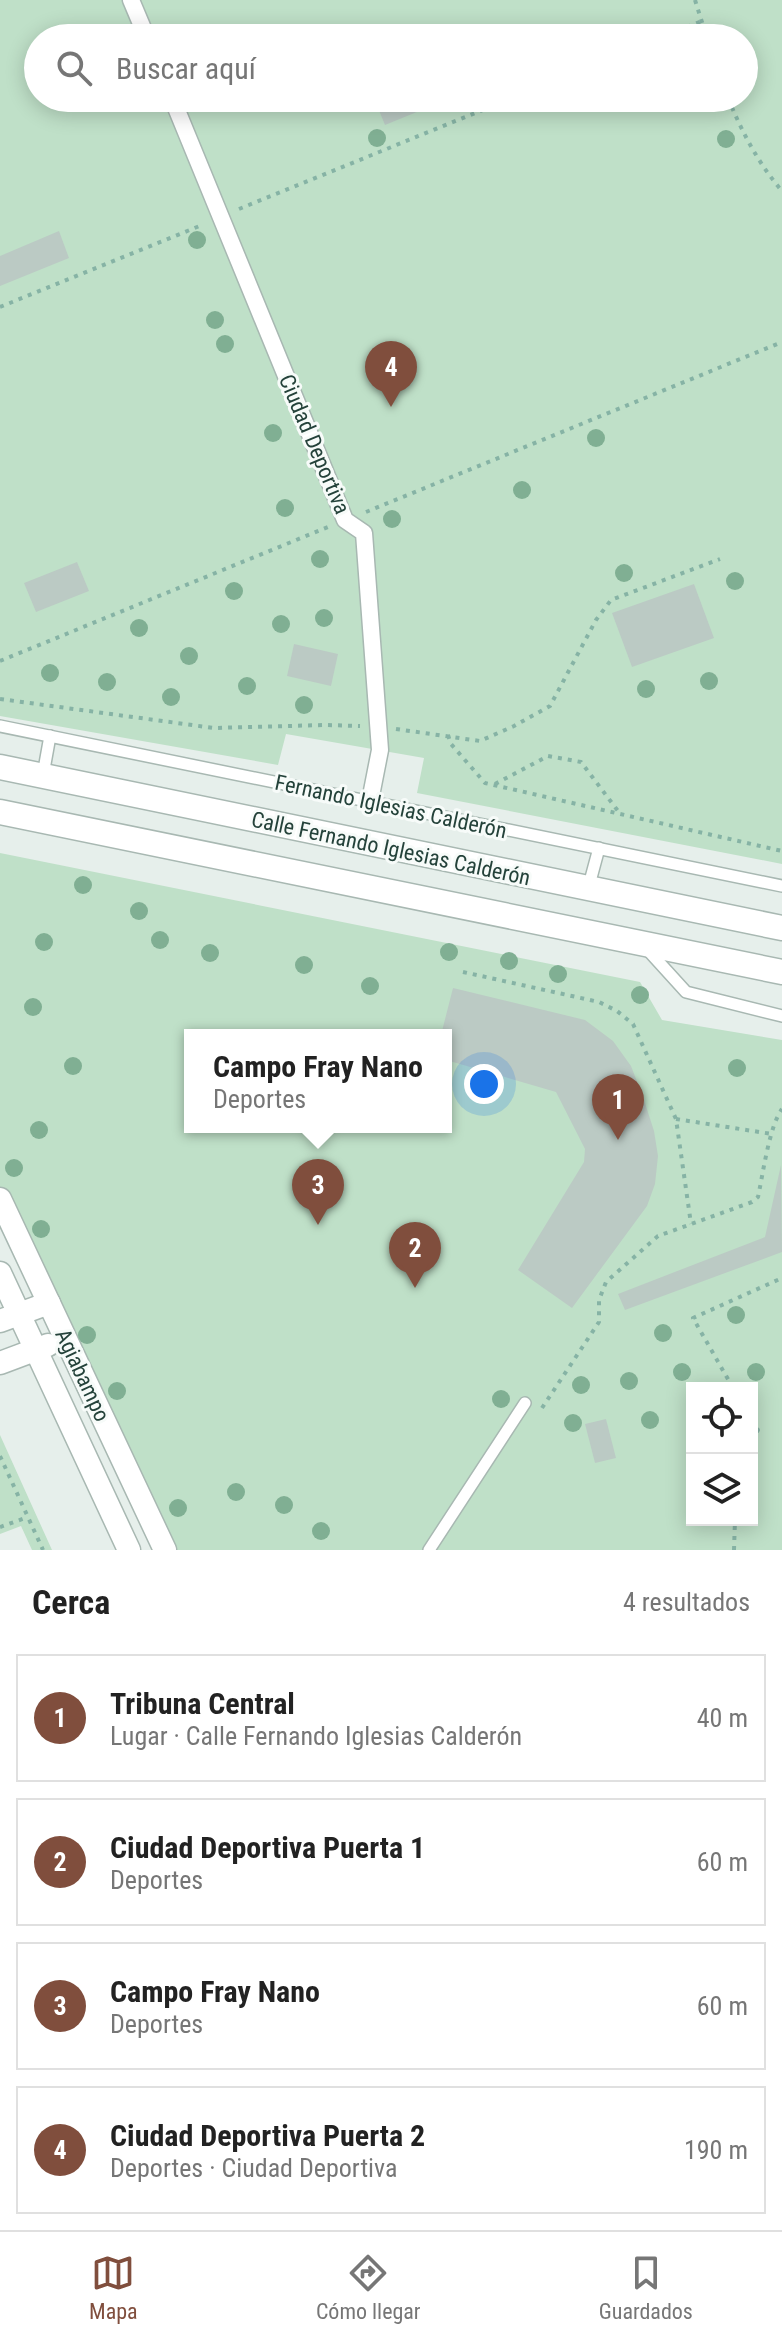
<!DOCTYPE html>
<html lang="es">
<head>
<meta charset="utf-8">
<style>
	body { margin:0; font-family:"Roboto Condensed",sans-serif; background:#f6f6f6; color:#222 }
	.controls { position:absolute; right:24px; bottom:24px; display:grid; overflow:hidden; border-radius:0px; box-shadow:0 4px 20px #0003 }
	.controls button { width:72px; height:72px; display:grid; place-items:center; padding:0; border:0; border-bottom:2px solid #e0e0e0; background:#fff; color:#222; font:40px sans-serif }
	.you { position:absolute; left:484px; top:1084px; width:28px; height:28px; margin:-20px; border:6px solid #fff; border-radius:50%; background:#1a73e8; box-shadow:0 0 0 12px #1a73e833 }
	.badge { display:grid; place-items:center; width:52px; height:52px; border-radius:50%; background:#804e3d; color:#fff; font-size:26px; font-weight:700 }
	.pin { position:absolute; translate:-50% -66px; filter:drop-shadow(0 2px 4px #0008) }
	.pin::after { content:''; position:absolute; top:42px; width:28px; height:24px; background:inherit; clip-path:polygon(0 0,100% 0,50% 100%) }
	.popup { position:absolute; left:184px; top:1029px; width:268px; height:104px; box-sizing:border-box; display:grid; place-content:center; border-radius:0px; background:#fff; filter:drop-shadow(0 2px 6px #0005); font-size:26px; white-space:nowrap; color:#767676 }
	.popup b { font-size:30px; color:#222 }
	.popup::after { content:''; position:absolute; left:50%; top:100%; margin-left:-16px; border:16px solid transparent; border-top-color:#fff }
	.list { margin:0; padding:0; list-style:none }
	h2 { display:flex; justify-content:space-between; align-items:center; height:104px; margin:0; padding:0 32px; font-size:34px }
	h2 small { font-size:26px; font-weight:400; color:#767676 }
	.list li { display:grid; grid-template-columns:52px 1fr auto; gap:24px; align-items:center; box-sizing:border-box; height:128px; margin:0 16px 16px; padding:0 16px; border:2px solid #e0e0e0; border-radius:0px }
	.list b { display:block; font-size:30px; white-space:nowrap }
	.list p { margin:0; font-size:26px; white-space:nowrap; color:#767676 }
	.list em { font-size:26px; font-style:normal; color:#767676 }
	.icon { flex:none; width:44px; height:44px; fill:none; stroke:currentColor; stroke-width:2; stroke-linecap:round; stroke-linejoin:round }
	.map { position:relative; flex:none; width:782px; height:1550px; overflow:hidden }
	.search { position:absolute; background:#fff; box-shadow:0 4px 20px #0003; left:24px; right:24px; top:24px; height:88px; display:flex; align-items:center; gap:20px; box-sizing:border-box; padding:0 28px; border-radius:44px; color:#767676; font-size:30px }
	.sheet { height:680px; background:#fff }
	nav { display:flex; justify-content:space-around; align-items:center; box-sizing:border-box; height:112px; border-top:2px solid #e0e0e0; background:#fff; font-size:22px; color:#767676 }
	nav a { display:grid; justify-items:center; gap:4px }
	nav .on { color:#804e3d }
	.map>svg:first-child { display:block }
</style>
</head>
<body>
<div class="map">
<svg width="782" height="1550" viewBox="0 0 782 1550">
	<rect width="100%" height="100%" fill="#e6efeb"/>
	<g fill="#bfe0c8" fill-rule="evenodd">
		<path d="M0,0H782V864L417,793L424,758L286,734L278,765L0,716ZM38,38H744V98H38Z"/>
		<path d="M0,853L640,982L662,1020L782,1040V1550H177L0,1188ZM190,1035H446V1127H190ZM692,1388H752V1520H692Z"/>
		<path d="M0,1435L52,1550H32L21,1526L0,1534Z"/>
	</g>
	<g fill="#bbcac4">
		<path d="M374,98H451L385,125Z"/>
		<path d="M59,231L69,258L0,286V256Z"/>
		<path d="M77,562L89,591L36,612L24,583Z"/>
		<path d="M694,584L714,638L632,667L612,613Z"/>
		<path d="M294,644L338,654L331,686L287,676Z"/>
		<path d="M453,988L585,1020L613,1041L631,1066L644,1100L654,1131L658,1156L655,1184L647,1206L572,1308L518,1270L584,1162L585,1149L556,1092L446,1060V1035H441Z"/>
		<path d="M781,1165L782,1252L625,1310L618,1294L765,1237Z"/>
		<path d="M606,1419L616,1458L595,1463L585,1424Z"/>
	</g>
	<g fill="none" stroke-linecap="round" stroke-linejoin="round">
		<defs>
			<g id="service">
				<path d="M0,726L782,886"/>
				<path d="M43,775L50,736"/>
				<path d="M588,889L599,848"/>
				<path d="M646,948L686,992L782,1016"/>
				<path d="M429,1550L525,1403"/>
			</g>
			<g id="pedestrian">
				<path d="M131,0L147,38"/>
				<path d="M172,98L345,520L364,533L380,750L370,801"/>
			</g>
			<g id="minor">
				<path d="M0,1199L165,1550"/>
				<path d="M0,1273L129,1550"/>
				<path d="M0,1321L49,1303"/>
				<path d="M0,1363L48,1345"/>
			</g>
			<g id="tertiary">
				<path d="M0,767L782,928"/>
				<path d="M0,812L782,972"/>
			</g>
		</defs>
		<use href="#service" stroke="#a8b8b2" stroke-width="14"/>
		<use href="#pedestrian" stroke="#a8b8b2" stroke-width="19"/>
		<use href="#minor" stroke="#a8b8b2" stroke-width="25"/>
		<use href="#tertiary" stroke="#a8b8b2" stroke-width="27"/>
		<g stroke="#86b3a5" stroke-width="4" stroke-dasharray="4 6" stroke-linecap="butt">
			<path d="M695,0L707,38"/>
			<path d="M659,38L702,21"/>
			<path d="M728,98C742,132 758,163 782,191"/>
			<path d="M239,209L512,98"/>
			<path d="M0,307L202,225"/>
			<path d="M366,512L782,342"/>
			<path d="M0,661L328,527"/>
			<path d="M0,699L214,728L325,725L360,726"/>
			<path d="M396,729L480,741L514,726L550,706L596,620L611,600L720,559"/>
			<path d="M448,735L451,744L485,783L782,851"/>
			<path d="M495,784L548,756L581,762L621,815"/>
			<path d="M463,972L599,1002L617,1011L633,1024L676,1119L691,1224"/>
			<path d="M676,1119L772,1134"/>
			<path d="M733,1388L693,1318L782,1278"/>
			<path d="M542,1408L599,1322V1300L606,1282L658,1236L752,1202L758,1197C763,1174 769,1127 782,1109"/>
			<path d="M752,1420L758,1430L752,1440"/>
			<path d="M0,1456L43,1550"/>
			<path d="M0,1527L28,1517"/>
			<path d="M734,1550L735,1520"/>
		</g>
		<use href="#service" stroke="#fff" stroke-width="11"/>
		<use href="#pedestrian" stroke="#fff" stroke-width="16"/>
		<use href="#minor" stroke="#fff" stroke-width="22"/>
		<use href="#tertiary" stroke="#fff" stroke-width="24"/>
	</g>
	<g fill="#80af93">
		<circle cx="377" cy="138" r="9"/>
		<circle cx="726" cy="139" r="9"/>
		<circle cx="197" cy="240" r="9"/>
		<circle cx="215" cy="320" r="9"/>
		<circle cx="225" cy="344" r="9"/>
		<circle cx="273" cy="433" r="9"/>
		<circle cx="596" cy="438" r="9"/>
		<circle cx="522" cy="490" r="9"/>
		<circle cx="285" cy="508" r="9"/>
		<circle cx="392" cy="519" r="9"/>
		<circle cx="320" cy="559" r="9"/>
		<circle cx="624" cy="573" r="9"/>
		<circle cx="735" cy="581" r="9"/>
		<circle cx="234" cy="591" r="9"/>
		<circle cx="324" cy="618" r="9"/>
		<circle cx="281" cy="624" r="9"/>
		<circle cx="139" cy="628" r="9"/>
		<circle cx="189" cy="656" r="9"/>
		<circle cx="50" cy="673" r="9"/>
		<circle cx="709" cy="681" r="9"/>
		<circle cx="107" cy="682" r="9"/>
		<circle cx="247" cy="686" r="9"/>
		<circle cx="646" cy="689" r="9"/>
		<circle cx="171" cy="697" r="9"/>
		<circle cx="304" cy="705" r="9"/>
		<circle cx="83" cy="885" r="9"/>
		<circle cx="139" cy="911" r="9"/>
		<circle cx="160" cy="940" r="9"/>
		<circle cx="44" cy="942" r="9"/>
		<circle cx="449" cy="952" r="9"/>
		<circle cx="210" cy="953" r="9"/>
		<circle cx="509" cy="961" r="9"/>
		<circle cx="304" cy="965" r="9"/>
		<circle cx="558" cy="974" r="9"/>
		<circle cx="370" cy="986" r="9"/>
		<circle cx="640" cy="995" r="9"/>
		<circle cx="33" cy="1007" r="9"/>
		<circle cx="73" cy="1066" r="9"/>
		<circle cx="737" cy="1068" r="9"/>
		<circle cx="39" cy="1130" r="9"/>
		<circle cx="14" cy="1168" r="9"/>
		<circle cx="41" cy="1229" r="9"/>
		<circle cx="736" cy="1315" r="9"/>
		<circle cx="663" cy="1333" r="9"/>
		<circle cx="87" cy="1335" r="9"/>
		<circle cx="682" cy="1372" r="9"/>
		<circle cx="756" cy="1372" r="9"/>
		<circle cx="629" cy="1381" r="9"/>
		<circle cx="581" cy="1385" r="9"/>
		<circle cx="117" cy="1391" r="9"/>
		<circle cx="501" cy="1399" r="9"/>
		<circle cx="650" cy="1420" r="9"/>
		<circle cx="573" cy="1423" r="9"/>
		<circle cx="236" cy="1492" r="9"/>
		<circle cx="284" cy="1505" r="9"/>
		<circle cx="178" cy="1508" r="9"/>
		<circle cx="321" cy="1531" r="9"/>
	</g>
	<g text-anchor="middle" stroke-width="6" stroke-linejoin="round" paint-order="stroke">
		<g font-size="22" fill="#24423a" stroke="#f7fbf9">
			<text transform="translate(315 444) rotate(67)" y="8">Ciudad Deportiva</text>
			<text transform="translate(391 806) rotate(12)" y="8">Fernando Iglesias Calderón</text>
			<text transform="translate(391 848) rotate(12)" y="8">Calle Fernando Iglesias Calderón</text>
			<text transform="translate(83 1375) rotate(65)" y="8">Agiabampo</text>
		</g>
	</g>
</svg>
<div class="controls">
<button><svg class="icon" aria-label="locate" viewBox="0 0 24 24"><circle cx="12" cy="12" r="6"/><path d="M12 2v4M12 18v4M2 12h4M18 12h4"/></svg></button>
<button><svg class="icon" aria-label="layers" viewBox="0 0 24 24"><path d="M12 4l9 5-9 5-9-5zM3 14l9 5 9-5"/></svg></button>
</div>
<div class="you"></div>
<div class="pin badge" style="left:618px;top:1140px">1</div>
<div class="pin badge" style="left:415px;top:1288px">2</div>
<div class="pin badge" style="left:318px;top:1225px">3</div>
<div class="popup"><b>Campo Fray Nano</b>Deportes</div>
<div class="pin badge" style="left:391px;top:407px">4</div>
<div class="search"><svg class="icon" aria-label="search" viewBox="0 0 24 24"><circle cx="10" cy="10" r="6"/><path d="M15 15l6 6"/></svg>Buscar aquí</div>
</div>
<section class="sheet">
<h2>Cerca<small>4 resultados</small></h2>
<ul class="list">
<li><span class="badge">1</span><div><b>Tribuna Central</b><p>Lugar · Calle Fernando Iglesias Calderón</p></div><em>40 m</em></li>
<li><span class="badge">2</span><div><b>Ciudad Deportiva Puerta 1</b><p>Deportes</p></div><em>60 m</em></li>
<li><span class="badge">3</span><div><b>Campo Fray Nano</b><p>Deportes</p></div><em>60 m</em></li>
<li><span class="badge">4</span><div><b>Ciudad Deportiva Puerta 2</b><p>Deportes · Ciudad Deportiva</p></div><em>190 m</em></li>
</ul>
</section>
<nav>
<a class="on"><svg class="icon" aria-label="map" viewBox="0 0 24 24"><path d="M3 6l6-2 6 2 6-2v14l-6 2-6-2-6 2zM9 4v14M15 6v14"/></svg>Mapa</a>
<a><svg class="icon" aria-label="directions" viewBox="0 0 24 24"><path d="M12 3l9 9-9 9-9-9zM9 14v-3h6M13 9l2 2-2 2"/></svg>Cómo llegar</a>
<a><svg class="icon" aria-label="saved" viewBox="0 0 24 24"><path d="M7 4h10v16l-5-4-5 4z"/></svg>Guardados</a>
</nav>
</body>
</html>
